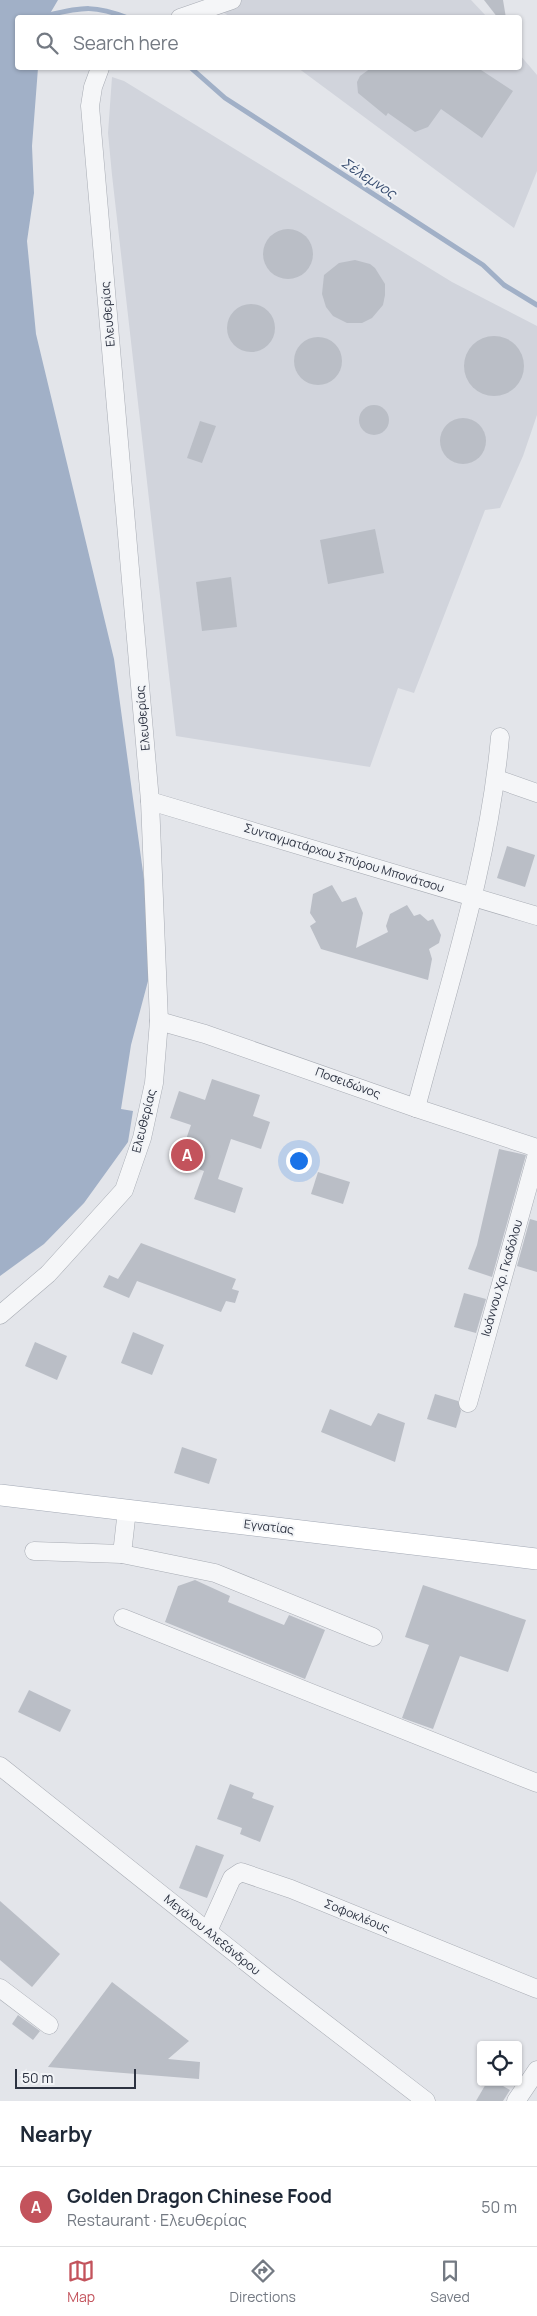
<!DOCTYPE html>
<html lang="en">
<head>
<meta charset="utf-8">
<style>
	body { margin:0; font-family:Manrope,sans-serif; background:#f2f2f3; color:#1f2937 }
	.controls { position:absolute; right:15px; bottom:15px; display:grid; overflow:hidden; border-radius:5px; box-shadow:0 1px 4px #0004 }
	.controls button { width:45px; height:45px; display:grid; place-items:center; padding:0; border:0; border-bottom:1px solid #e0e1e3; background:#fff; color:#1f2937; font:25px sans-serif }
	.scale { position:absolute; left:15px; bottom:12px; width:121px; box-sizing:border-box; padding-left:5px; border:2px solid #2c3241; border-top:0; font-size:14px; line-height:18px; white-space:nowrap; color:#2c3241; -webkit-text-stroke:4px #f2f4f7; paint-order:stroke }
	.you { position:absolute; left:298px; top:1160px; width:18px; height:18px; margin:-12px; border:4px solid #fff; border-radius:50%; background:#1a73e8; box-shadow:0 0 0 8px #1a73e833 }
	.badge { display:grid; place-items:center; width:32px; height:32px; border-radius:50%; background:#c3535c; color:#fff; font-size:16px; font-weight:700 }
	.pin { position:absolute; translate:-50% -50%; border:2px solid #fff; box-shadow:0 1px 5px #0006 }
	.list { margin:0; padding:0; list-style:none }
	h2 { display:flex; justify-content:space-between; align-items:center; height:65px; margin:0; padding:0 20px; font-size:21px }
	h2 small { font-size:16px; font-weight:400; color:#747a83 }
	.list li { display:grid; grid-template-columns:32px 1fr auto; gap:15px; align-items:center; box-sizing:border-box; height:80px; padding:0 20px; border-top:1px solid #e0e1e3 }
	.list b { display:block; font-size:19px; white-space:nowrap }
	.list p { margin:0; font-size:16px; white-space:nowrap; color:#747a83 }
	.list em { font-size:16px; font-style:normal; color:#747a83 }
	.icon { flex:none; width:28px; height:28px; fill:none; stroke:currentColor; stroke-width:2; stroke-linecap:round; stroke-linejoin:round }
	.map { position:relative; flex:none; width:537px; height:2101px; overflow:hidden }
	.search { position:absolute; background:#fff; box-shadow:0 1px 4px #0004; left:15px; right:15px; top:15px; height:55px; display:flex; align-items:center; gap:12px; box-sizing:border-box; padding:0 18px; border-radius:5px; color:#747a83; font-size:19px }
	.sheet { height:145px; background:#fff }
	nav { display:flex; justify-content:space-around; align-items:center; box-sizing:border-box; height:70px; border-top:1px solid #e0e1e3; background:#fff; font-size:14px; color:#747a83 }
	nav a { display:grid; justify-items:center; gap:2px }
	nav .on { color:#c3535c }
	.map>svg:first-child { display:block }
</style>
</head>
<body>
<div class="map">
<svg width="537" height="2101" viewBox="0 0 537 2101">
	<rect width="100%" height="100%" fill="#e3e5ea"/>
	<g fill="#d1d4dc">
		<path d="M242,0H471L487,17L231,18L217,7Z"/>
		<path d="M520,55L537,75V171L514,228L298,68H520Z"/>
		<path d="M112,77L124,81L452,282L537,326V415L523,456L500,508L485,510L414,693L398,688L370,767L176,736L112,175L108,133Z"/>
	</g>
	<path fill="#a1b0c7" d="M0,0H58L48,17L18,18V68H38L32,146L34,193L27,241L36,334L114,659L148,909L152,966L131,1045L121,1109L133,1111L128,1142L84,1203L44,1244L0,1276Z"/>
	<g fill="none" stroke-linecap="round" stroke-linejoin="round">
		<g stroke="#a1b0c7" stroke-width="5">
			<path d="M49,15C83,7 95,5 128,18"/>
			<path d="M191,68L225,98L483,265L504,285L537,305"/>
		</g>
	</g>
	<g fill="#babec6">
		<path d="M484,0H503L506,18H498Z"/>
		<path d="M371,68H478L513,91L482,138L441,109L428,127L415,132L388,113L386,116L358,93L357,82L360,76Z"/>
		<circle cx="288" cy="254" r="25"/>
		<path d="M355,260L370,264L375,268L385,284V295L383,305L372,318L362,323H347L333,316L326,307L322,294L324,275L339,263Z"/>
		<circle cx="251" cy="328" r="24"/>
		<circle cx="494" cy="366" r="30"/>
		<circle cx="318" cy="361" r="24"/>
		<circle cx="374" cy="420" r="15"/>
		<circle cx="463" cy="441" r="23"/>
		<path d="M200,421L216,426L202,463L187,458Z"/>
		<path d="M375,529L384,573L328,584L320,540Z"/>
		<path d="M231,577L237,627L202,631L196,582Z"/>
		<path d="M507,846L535,855L525,887L497,878Z"/>
		<path d="M332,885L342,902L356,897L363,913L356,948L388,932L386,926L390,914L407,905L414,916L420,914L428,921L433,919L441,935L439,943L429,949L432,959L428,980L321,949L310,926L316,922L310,913L313,894Z"/>
		<path d="M212,1079L260,1095L253,1116L270,1122L261,1149L231,1139L218,1179L243,1188L235,1213L194,1199L204,1171L178,1162L191,1125L170,1118L179,1091L205,1100Z"/>
		<path d="M499,1149L526,1155L492,1277L468,1269L477,1245Z"/>
		<path d="M318,1172L350,1182L343,1204L311,1194Z"/>
		<path d="M530,1219L537,1221V1272L517,1266Z"/>
		<path d="M141,1243L236,1279L232,1289L239,1291L235,1303L226,1301L221,1312L137,1281L129,1298L103,1287L109,1275L118,1279Z"/>
		<path d="M464,1293L486,1299L476,1333L454,1327Z"/>
		<path d="M133,1332L164,1345L152,1375L121,1363Z"/>
		<path d="M35,1342L67,1356L57,1380L25,1366Z"/>
		<path d="M435,1394L458,1401L461,1411L456,1428L427,1419Z"/>
		<path d="M330,1409L371,1426L378,1413L405,1423L395,1462L321,1432Z"/>
		<path d="M182,1447L217,1459L209,1484L174,1473Z"/>
		<path d="M195,1580L230,1596L228,1602L284,1625L289,1615L325,1630L305,1679L165,1622L178,1586Z"/>
		<path d="M423,1585L526,1620L508,1672L460,1656L433,1729L402,1718L429,1645L405,1637Z"/>
		<path d="M29,1690L71,1710L60,1732L18,1712Z"/>
		<path d="M230,1784L254,1793L252,1798L274,1806L260,1842L240,1834L242,1828L217,1819Z"/>
		<path d="M196,1845L224,1855L207,1898L179,1888Z"/>
		<path d="M0,1901L60,1954L32,1987L0,1960Z"/>
		<path d="M112,1982L189,2041L168,2059L200,2062L199,2079L48,2067Z"/>
		<path d="M18,2015L40,2031L33,2040L12,2024Z"/>
		<path d="M487,2082H496L510,2090L503,2101H476Z"/>
	</g>
	<g fill="none" stroke-linecap="round" stroke-linejoin="round">
		<defs>
			<g id="minor">
				<path d="M180,18L232,0"/>
				<path d="M497,779L537,793"/>
				<path d="M150,801L537,916"/>
				<path d="M159,1021L205,1034L416,1108L537,1148"/>
				<path d="M416,1108C448,986 489,863 500,737"/>
				<path d="M0,1315L48,1274L124,1190L142,1138L154,1083L159,1021L150,801L90,106L93,87L100,68"/>
				<path d="M468,1403L537,1154"/>
				<path d="M34,1551L122,1554L215,1573L373,1637"/>
				<path d="M122,1554L127,1510"/>
				<path d="M123,1618L537,1783"/>
				<path d="M0,1766L270,1981L426,2101"/>
				<path d="M208,1931L232,1878L241,1872L291,1889L537,1989"/>
				<path d="M0,1988L49,2025"/>
				<path d="M516,2101L537,2070"/>
			</g>
			<path id="major" d="M0,1495L537,1559"/>
		</defs>
		<use href="#minor" stroke="#a8acb4" stroke-width="19"/>
		<use href="#major" stroke="#a3a9b5" stroke-width="22"/>
		<use href="#minor" stroke="#f5f6f8" stroke-width="18"/>
		<use href="#major" stroke="#fff" stroke-width="21"/>
	</g>
	<g text-anchor="middle" stroke-width="4" stroke-linejoin="round" paint-order="stroke">
		<g font-size="12" fill="#2c3241" stroke="#f2f4f7">
			<text transform="translate(108 314) rotate(-95)" y="4">Ελευθερίας</text>
			<text transform="translate(143 718) rotate(-95)" y="4">Ελευθερίας</text>
			<text transform="translate(344 858) rotate(17)" y="4">Συνταγματάρχου Σπύρου Μπονάτσου</text>
			<text transform="translate(348 1083) rotate(20)" y="4">Ποσειδώνος</text>
			<text transform="translate(144 1121) rotate(-76)" y="4">Ελευθερίας</text>
			<text transform="translate(502 1278) rotate(-74)" y="4">Ιωάννου Χρ. Γκαδόλου</text>
			<text transform="translate(269 1527) rotate(7)" y="4">Εγνατίας</text>
			<text transform="translate(357 1916) rotate(22)" y="4">Σοφοκλέους</text>
			<text transform="translate(212 1935) rotate(39)" y="4">Μεγάλου Αλεξάνδρου</text>
		</g>
		<g font-size="14" font-style="italic" fill="#394e71" stroke="#f2f4f7">
			<text transform="translate(369 178) rotate(33)" y="5">Σέλεμνος</text>
		</g>
	</g>
</svg>
<div class="controls">
<button><svg class="icon" aria-label="locate" viewBox="0 0 24 24"><circle cx="12" cy="12" r="6"/><path d="M12 2v4M12 18v4M2 12h4M18 12h4"/></svg></button>
</div>
<div class="scale">50 m</div>
<div class="you"></div>
<div class="pin badge" style="left:187px;top:1155px">A</div>
<div class="search"><svg class="icon" aria-label="search" viewBox="0 0 24 24"><circle cx="10" cy="10" r="6"/><path d="M15 15l6 6"/></svg>Search here</div>
</div>
<section class="sheet">
<h2>Nearby<small></small></h2>
<ul class="list">
<li><span class="badge">A</span><div><b>Golden Dragon Chinese Food</b><p>Restaurant · Ελευθερίας</p></div><em>50 m</em></li>
</ul>
</section>
<nav>
<a class="on"><svg class="icon" aria-label="map" viewBox="0 0 24 24"><path d="M3 6l6-2 6 2 6-2v14l-6 2-6-2-6 2zM9 4v14M15 6v14"/></svg>Map</a>
<a><svg class="icon" aria-label="directions" viewBox="0 0 24 24"><path d="M12 3l9 9-9 9-9-9zM9 14v-3h6M13 9l2 2-2 2"/></svg>Directions</a>
<a><svg class="icon" aria-label="saved" viewBox="0 0 24 24"><path d="M7 4h10v16l-5-4-5 4z"/></svg>Saved</a>
</nav>
</body>
</html>
